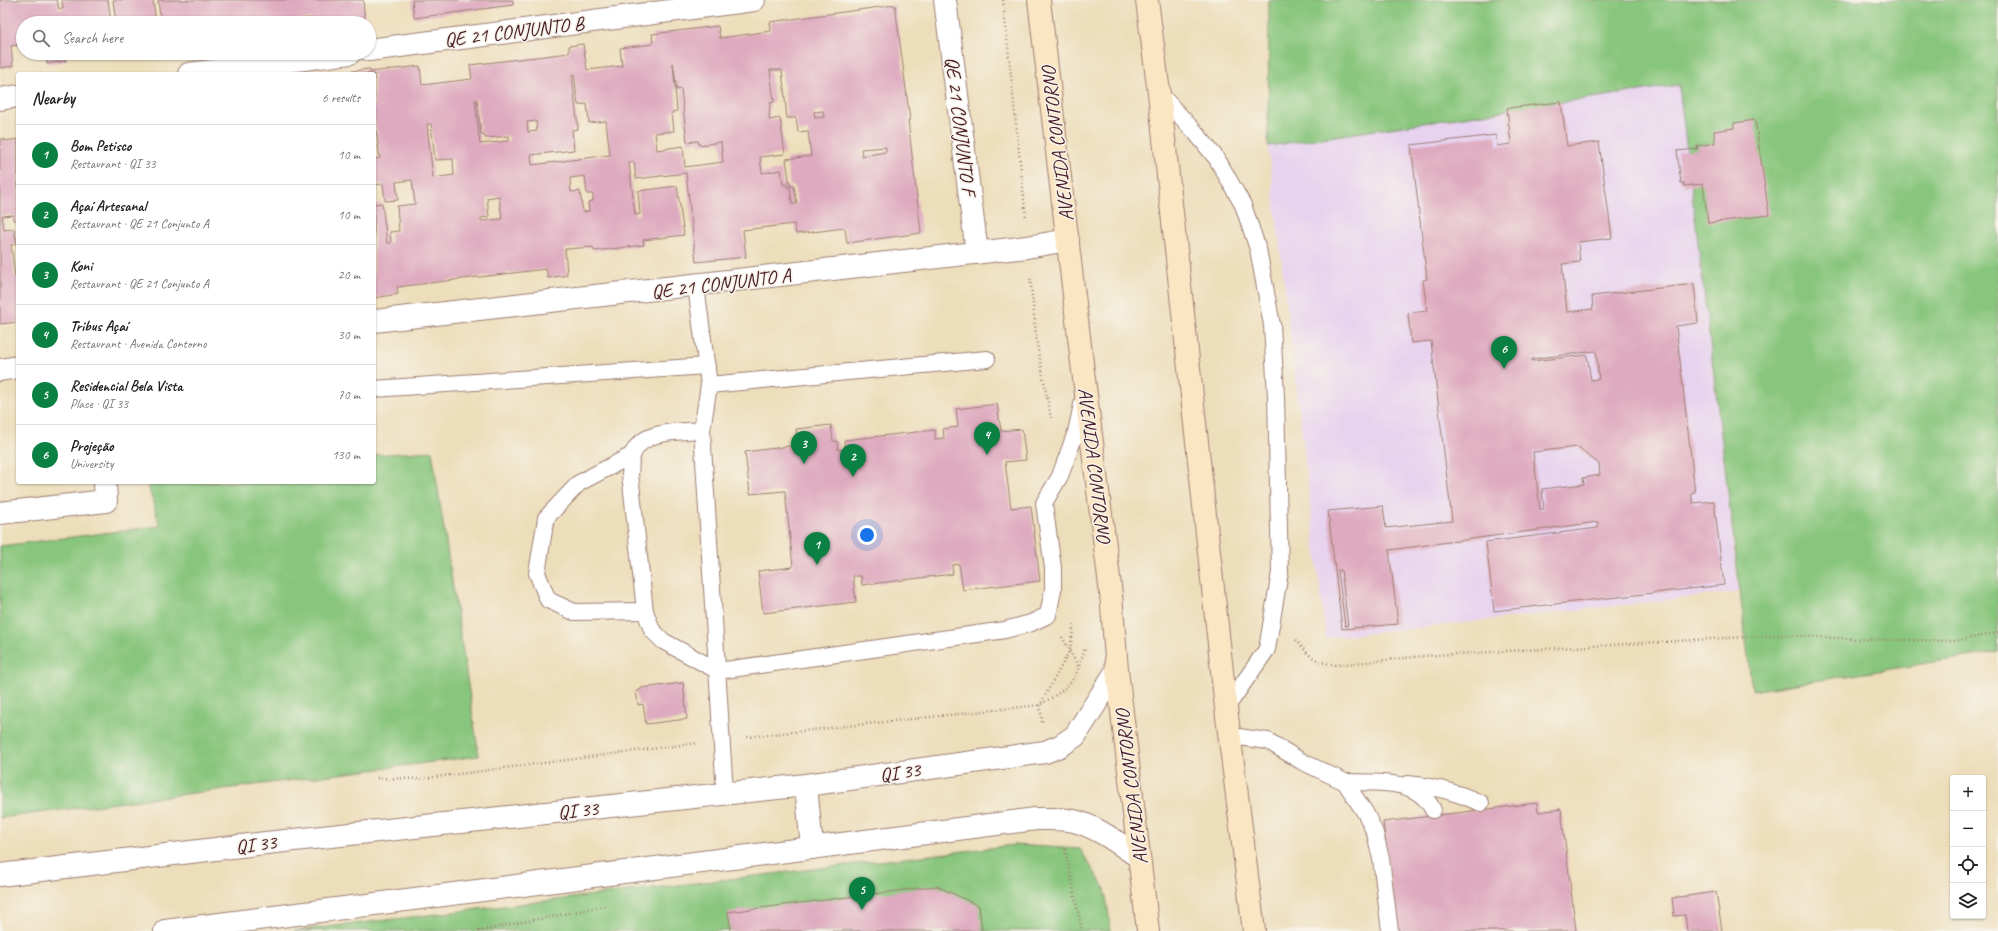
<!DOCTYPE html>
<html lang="en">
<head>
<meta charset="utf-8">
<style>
	body { margin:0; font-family:Caveat,sans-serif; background:#f2f2f2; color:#222 }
	.controls { position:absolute; right:12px; bottom:12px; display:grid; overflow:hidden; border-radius:4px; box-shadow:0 1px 3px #0004 }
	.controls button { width:36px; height:36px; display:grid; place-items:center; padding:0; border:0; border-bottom:1px solid #e0e0e0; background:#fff; color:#222; font:20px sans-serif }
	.you { position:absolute; left:867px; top:535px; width:14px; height:14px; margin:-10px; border:3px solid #fff; border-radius:50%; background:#1a73e8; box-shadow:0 0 0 6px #1a73e833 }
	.badge { display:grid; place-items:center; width:26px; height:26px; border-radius:50%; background:#0b8043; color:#fff; font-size:13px; font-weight:700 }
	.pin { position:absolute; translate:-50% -33px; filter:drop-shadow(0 1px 2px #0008) }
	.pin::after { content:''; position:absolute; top:21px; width:14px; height:12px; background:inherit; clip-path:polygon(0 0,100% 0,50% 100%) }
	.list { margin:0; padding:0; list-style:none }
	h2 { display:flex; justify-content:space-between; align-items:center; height:52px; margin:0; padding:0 16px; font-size:17px }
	h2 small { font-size:13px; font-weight:400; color:#767676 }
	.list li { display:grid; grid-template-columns:26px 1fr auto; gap:12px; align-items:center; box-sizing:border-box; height:60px; padding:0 16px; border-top:1px solid #e0e0e0 }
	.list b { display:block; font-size:15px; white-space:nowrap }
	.list p { margin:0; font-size:13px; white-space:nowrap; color:#767676 }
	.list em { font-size:13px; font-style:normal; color:#767676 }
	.icon { flex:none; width:22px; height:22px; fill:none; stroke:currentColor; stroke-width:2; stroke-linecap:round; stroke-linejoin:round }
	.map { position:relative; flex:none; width:1998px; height:931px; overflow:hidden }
	.search { position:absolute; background:#fff; box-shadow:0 1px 3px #0004; left:16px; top:16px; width:360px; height:44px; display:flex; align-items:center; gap:10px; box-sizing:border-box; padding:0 14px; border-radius:22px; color:#767676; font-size:15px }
	.panel { position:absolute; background:#fff; box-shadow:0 1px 3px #0004; left:16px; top:72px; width:360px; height:412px; border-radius:4px }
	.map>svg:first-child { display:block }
</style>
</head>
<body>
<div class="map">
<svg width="1998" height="931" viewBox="0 0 1998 931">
	<rect width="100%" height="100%" fill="#f7f3e8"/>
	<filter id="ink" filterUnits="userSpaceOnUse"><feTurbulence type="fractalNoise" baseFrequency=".025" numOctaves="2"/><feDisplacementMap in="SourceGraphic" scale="8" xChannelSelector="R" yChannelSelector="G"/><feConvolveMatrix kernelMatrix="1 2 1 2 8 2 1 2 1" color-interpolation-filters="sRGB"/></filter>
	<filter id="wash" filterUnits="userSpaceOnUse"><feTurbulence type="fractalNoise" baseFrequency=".012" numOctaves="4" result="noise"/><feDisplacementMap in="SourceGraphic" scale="16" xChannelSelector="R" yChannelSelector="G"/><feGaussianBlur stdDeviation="0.9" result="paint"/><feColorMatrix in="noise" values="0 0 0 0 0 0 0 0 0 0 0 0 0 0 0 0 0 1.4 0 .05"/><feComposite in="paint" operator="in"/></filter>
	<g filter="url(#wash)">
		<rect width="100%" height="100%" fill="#eddebb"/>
		<path fill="#e7d2ef" d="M1679,85L1739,592L1326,638L1268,146Z"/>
		<g fill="#89c67d" stroke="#6a7254">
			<path d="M1269,0H1998V652L1752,691L1679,85L1268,146Z"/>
			<path d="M432,451L479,756L0,818V546L160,526L147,482H374V455Z"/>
			<path d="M1014,845L1080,849L1105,889L1111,931H294Z"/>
		</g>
		<g id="blocks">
			<g fill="#deaabf" fill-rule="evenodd">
				<path d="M0,0H57L59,9H63L62,0H108L111,23H23V44L11,46L13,66L0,68Z"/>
				<path d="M113,0H153L156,23H116Z"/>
				<path d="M158,0H363L365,21L313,23L312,18L270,23H161Z"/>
				<path d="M412,0H513V5L414,18Z"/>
				<path d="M895,5L910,120H908L921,233L847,243L845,228L796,234L794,224L743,230L746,257L696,262L686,173L636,179L634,162H629L635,215L640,214L638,191L677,186L684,235L643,240L644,245L594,251L593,247L565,249L567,275L548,278L546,269L446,281L397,287L398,294L374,298V204L382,203L387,243H391L390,232L399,231L397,206L415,204L412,180L396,182L398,200L385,201L383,184L374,185V159L380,158L374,113V74L336,73L370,69V72L420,66L422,85L472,79L470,65L569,53V46L583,44L587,70L622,66L620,48L653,44L652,34L718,26L720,38L771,31L770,22ZM673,63L677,90L681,89L687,142L698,141L699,145L721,142L723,162L685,167L683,146L657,150L655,133L674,131L672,112L677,111ZM770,70H782L787,118H796L798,132L808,131L811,156L786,159L790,186H794L797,204H792L790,187H787V184L783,185L781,170L762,173L760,157L785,154L780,118L769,120L770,103L774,102ZM572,74H574L578,105L587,104L589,123L606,121L610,155L532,165L531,155L574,150L572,130L578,129ZM475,100H477L481,134H484L485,138L509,136V141L480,144ZM823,111L824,117L815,118L814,112ZM536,121L537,131L528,132L527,122ZM427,124H431L435,160L453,159L454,175L433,178ZM886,147V152L862,156L861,149ZM585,176L587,194H593V201L588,202L589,211L583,212L580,191L571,192L570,178ZM499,196L502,219L481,221V218L489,217L487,198Z"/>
				<path d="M45,53H64L66,61L47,64Z"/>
				<path d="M1561,102L1567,146L1599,142L1612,238L1578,242L1580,262L1562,264L1567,312L1593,309L1592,296L1694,284L1698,323L1676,326L1695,492L1691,493L1693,503L1714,501L1724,585L1494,611L1486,542L1598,528V522L1389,550L1398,624L1342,629L1328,511L1383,506L1386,528L1452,521L1431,341L1411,343L1408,313L1427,311L1423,280L1427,279L1411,145L1496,135L1497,146L1511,144L1507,108ZM1596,351L1599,379L1591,380L1587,355L1532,361V359ZM1577,447L1599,464L1600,475L1583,478L1584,484L1542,489L1544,509H1540L1533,452ZM1338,570H1341L1348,625L1345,626Z"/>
				<path d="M1755,120L1769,215L1708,223L1703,184L1684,186V183H1681L1677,151L1698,149L1697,146L1715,143L1714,131L1734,128V123Z"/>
				<path d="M0,139H5V141L18,139V220H13V215L2,216L4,230L14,229L17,244L11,245L15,277H18V322L0,324Z"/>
				<path d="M997,404L1001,431L1022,429L1026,460L1005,462L1011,508L1031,506L1040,581L963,590L959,564L952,565L953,574L862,585L861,576H853L856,602L763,613L758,571L793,567L790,537L785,491L750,494L745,452L798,445L796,429L831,425L833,441H837L838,450L845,449L844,440L935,430V439L944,438L943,429L958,427L956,409Z"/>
				<path d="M683,683L687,719L646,724L643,704L638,705L636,691L641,690V688Z"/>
				<path d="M1537,803L1538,812L1561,809L1576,931H1396L1383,822Z"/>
				<path d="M937,886L979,906L982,931H731L728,912Z"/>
				<path d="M1716,892L1722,931H1687L1685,915L1674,916L1672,898Z"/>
			</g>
		</g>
	</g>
	<g filter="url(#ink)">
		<use href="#blocks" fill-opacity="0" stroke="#9c7e73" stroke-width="1"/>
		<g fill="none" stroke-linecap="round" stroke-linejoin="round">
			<defs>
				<g id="service">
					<path d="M1159,93L1196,133L1217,159L1243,205L1258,249L1272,325L1276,396L1280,572L1267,649L1226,708"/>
					<path d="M696,286L709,385L702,430L725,794"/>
					<path d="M709,385L987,359"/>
					<path d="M374,389L707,366"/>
					<path d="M702,430C679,432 641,429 632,456C630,461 631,469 630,474L645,611L652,630L663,641L718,671L1005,630L1031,623L1048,615L1053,590V568L1044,503L1060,476L1076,432L1083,400"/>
					<path d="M632,455L579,483L546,518L537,573L548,600L574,612L645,611"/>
					<path d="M1231,736L1268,741L1301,761L1345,782L1366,814L1375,833L1381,859L1390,931"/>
					<path d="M1345,782C1376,783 1417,777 1433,810"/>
					<path d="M1408,784C1435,786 1457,792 1481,803"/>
				</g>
				<g id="minor">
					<path d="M945,0L977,253"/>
					<path d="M369,50L754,0"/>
					<path d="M189,74L350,53"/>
					<path d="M0,99L18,96"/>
					<path d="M374,321L1027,247L1068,240"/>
					<path d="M0,370L18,367"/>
					<path d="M0,513L106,501L105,482"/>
				</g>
				<g id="tertiary">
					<path d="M806,785L812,848"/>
					<path d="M0,875L257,844L806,785L1045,752L1060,746L1075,736L1117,670"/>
					<path d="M165,931L1036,819C1049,819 1062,818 1074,821C1098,827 1119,844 1139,857"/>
				</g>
				<g id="secondary">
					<path d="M1039,0L1083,371L1111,594L1117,670L1148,931"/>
					<path d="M1147,0L1159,93L1226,708L1254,931"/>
				</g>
			</defs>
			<use href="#service" stroke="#9c7e73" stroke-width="18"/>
			<use href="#minor" stroke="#9c7e73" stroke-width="24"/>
			<use href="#tertiary" stroke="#9c7e73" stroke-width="24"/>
			<use href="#secondary" stroke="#9c7e73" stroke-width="24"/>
			<g stroke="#9c7e73" stroke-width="2.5" stroke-dasharray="1 3" stroke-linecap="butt">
				<path d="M1003,0L1026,218"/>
				<path d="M1030,275L1037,344L1051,418"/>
				<path d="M1062,637L1079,668"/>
				<path d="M1296,640L1308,654L1320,662L1337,665L1423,656L1779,635L1855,639L1954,641L1998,633"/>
				<path d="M1042,722L1040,705L1070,650L1074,623"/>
				<path d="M747,737L1040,705C1071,686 1075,683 1085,648"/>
				<path d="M377,778L420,779L697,743"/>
				<path d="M1065,849L1082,931"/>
				<path d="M478,931L605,906"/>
			</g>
			<use href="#service" stroke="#fff" stroke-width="16"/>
			<use href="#minor" stroke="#fff" stroke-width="22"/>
			<use href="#tertiary" stroke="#fff" stroke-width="22"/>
			<use href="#secondary" stroke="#fbe6c4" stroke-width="22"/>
		</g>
	</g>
	<g text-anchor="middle" stroke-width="3" stroke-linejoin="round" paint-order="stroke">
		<g font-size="20" fill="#4a1f2b" stroke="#f7f3e8">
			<text transform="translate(514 31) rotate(-7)" y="7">QE 21 CONJUNTO B</text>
			<text transform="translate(961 126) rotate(83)" y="7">QE 21 CONJUNTO F</text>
			<text transform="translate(1057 144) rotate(-97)" y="7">AVENIDA CONTORNO</text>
			<text transform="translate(721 283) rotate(-7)" y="7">QE 21 CONJUNTO A</text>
			<text transform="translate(1095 465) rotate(83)" y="7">AVENIDA CONTORNO</text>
			<text transform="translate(900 772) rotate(-8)" y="7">QI 33</text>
			<text transform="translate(1131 787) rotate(-97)" y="7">AVENIDA CONTORNO</text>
			<text transform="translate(578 810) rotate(-6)" y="7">QI 33</text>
			<text transform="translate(256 844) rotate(-7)" y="7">QI 33</text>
		</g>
	</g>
</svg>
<div class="controls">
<button>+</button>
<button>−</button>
<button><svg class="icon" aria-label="locate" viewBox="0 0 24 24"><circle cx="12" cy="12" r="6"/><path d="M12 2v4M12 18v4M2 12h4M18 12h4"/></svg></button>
<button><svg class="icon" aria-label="layers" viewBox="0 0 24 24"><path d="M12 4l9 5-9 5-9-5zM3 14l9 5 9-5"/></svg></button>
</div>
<div class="you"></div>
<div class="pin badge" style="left:817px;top:565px">1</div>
<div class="pin badge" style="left:853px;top:477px">2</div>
<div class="pin badge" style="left:804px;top:464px">3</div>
<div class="pin badge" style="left:987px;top:455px">4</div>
<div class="pin badge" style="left:862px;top:910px">5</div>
<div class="pin badge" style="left:1504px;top:369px">6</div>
<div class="search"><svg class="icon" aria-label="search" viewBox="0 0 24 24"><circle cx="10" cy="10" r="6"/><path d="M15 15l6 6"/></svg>Search here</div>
<section class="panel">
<h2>Nearby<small>6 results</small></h2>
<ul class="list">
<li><span class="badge">1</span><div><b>Bom Petisco</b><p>Restaurant · QI 33</p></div><em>10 m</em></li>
<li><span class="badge">2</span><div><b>Açaí Artesanal</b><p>Restaurant · QE 21 Conjunto A</p></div><em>10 m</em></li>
<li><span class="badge">3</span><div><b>Koni</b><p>Restaurant · QE 21 Conjunto A</p></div><em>20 m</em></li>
<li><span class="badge">4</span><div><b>Tribus Açaí</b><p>Restaurant · Avenida Contorno</p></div><em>30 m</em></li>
<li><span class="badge">5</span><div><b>Residencial Bela Vista</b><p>Place · QI 33</p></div><em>70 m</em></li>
<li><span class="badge">6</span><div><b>Projeção</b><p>University</p></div><em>130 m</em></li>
</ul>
</section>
</div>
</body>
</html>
